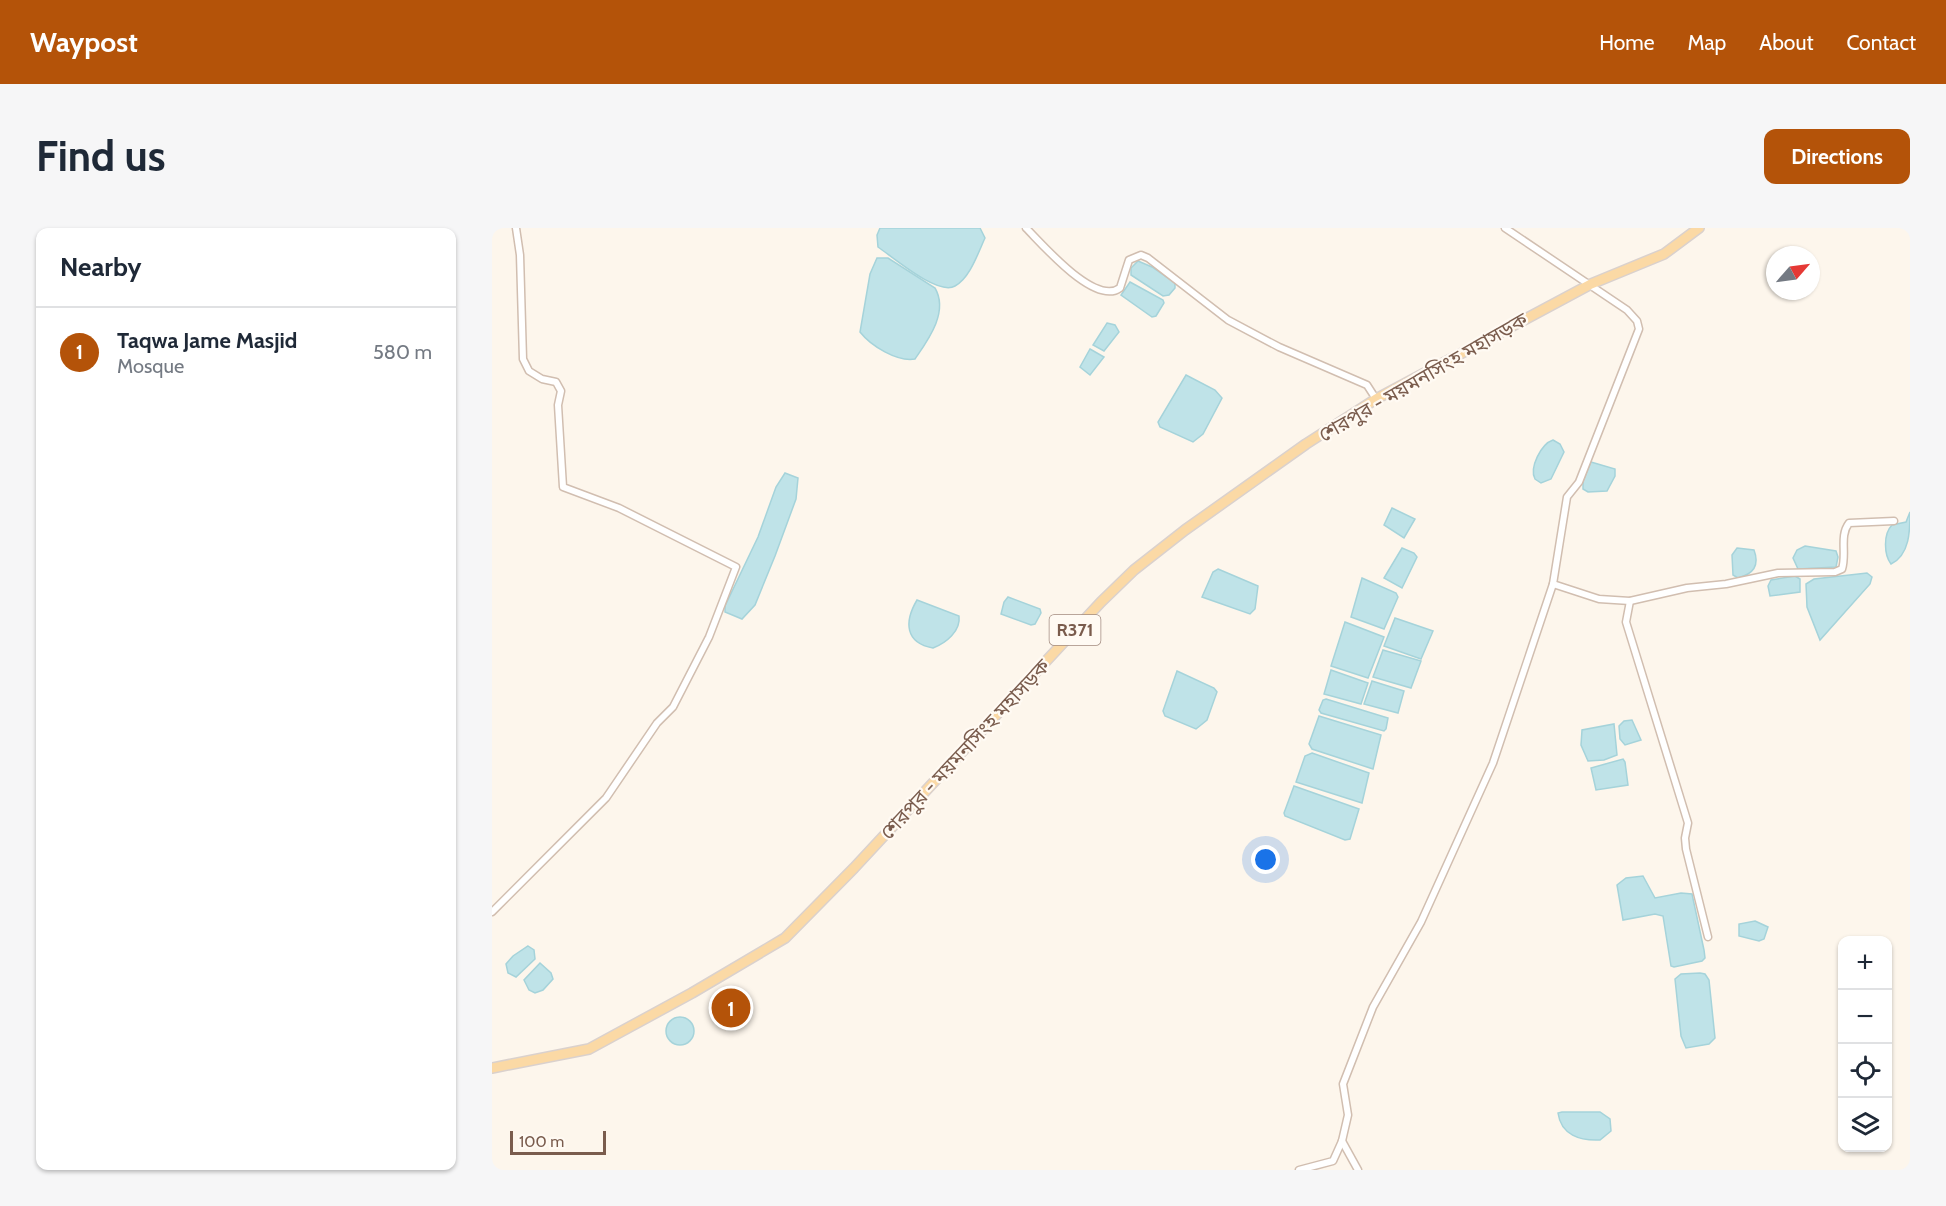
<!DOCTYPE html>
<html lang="en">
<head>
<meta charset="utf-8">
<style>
	body { margin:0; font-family:Cabin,"Noto Sans Bengali",sans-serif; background:#f6f6f7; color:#1f2937 }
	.controls { position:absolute; right:18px; bottom:18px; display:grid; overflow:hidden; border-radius:12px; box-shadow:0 2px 4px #0004 }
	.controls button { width:54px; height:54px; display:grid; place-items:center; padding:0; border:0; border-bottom:2px solid #e0e1e3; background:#fff; color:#1f2937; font:30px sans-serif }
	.compass { position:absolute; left:1274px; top:18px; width:54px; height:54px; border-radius:50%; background:#fff; box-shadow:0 2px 4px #0004; rotate:62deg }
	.scale { position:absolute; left:18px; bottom:15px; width:96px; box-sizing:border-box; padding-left:6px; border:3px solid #7a5c4d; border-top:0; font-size:16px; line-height:21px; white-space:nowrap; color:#7a5c4d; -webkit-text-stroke:4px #fffaf3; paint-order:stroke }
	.you { position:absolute; left:774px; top:632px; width:21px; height:21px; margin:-15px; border:4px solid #fff; border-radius:50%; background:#1a73e8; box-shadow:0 0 0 9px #1a73e833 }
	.badge { display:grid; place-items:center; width:39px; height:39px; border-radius:50%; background:#b45309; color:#fff; font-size:20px; font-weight:700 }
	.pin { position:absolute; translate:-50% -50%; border:3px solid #fff; box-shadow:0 2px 6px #0006 }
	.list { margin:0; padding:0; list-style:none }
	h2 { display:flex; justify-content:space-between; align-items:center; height:78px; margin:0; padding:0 24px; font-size:26px }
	h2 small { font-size:20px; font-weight:400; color:#747a83 }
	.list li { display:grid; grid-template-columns:39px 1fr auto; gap:18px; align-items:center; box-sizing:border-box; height:90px; padding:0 24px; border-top:2px solid #e0e1e3 }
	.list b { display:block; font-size:22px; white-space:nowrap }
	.list p { margin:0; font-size:20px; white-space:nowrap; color:#747a83 }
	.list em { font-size:20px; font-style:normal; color:#747a83 }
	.icon { flex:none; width:33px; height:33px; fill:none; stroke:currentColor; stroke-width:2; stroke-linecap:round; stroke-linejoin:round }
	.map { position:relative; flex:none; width:1418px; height:942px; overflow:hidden; border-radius:12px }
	header { display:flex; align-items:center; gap:36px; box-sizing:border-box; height:84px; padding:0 30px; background:#b45309; color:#fff }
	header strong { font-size:28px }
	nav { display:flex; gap:33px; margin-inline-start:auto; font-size:21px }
	.intro { display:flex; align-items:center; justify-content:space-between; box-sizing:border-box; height:144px; padding:0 36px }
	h1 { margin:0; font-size:42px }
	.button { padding:15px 27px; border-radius:12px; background:#b45309; color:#fff; font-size:21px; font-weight:700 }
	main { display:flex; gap:36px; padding:0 36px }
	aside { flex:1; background:#fff; border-radius:12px; box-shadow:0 2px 4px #0004 }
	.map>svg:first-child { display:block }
</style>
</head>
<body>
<header>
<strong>Waypost</strong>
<nav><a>Home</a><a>Map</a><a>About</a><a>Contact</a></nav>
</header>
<div class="intro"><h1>Find us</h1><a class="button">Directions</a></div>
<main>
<aside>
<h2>Nearby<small></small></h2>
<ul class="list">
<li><span class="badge">1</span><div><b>Taqwa Jame Masjid</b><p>Mosque</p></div><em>580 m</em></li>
</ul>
</aside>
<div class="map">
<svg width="1418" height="942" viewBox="0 0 1418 942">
	<rect width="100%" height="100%" fill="#fdf6ec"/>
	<g fill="#bfe3e8" stroke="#a5d3da" stroke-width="1.5">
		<path d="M388,0H488L493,10C486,25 478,50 463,58C446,68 402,30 386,19L385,7Z"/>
		<path d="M385,30H396L443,60C457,84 436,112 423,131C405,134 379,118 368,104L378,46Z"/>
		<path d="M646,33L660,39L683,55V60L677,67L671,68L639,47V40Z"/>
		<path d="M638,54L671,72L672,75L664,88L660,89L629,67Z"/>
		<path d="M615,95L623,97L627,104L612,123L601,117Z"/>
		<path d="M598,121L612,129L598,147L588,139Z"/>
		<path d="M694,147L723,162L730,170L711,206L701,214L668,199L666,194Z"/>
		<path d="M1061,212L1068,216L1072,224L1059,251L1049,255L1043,251C1037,240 1049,216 1061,212Z"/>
		<path d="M1099,234L1123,241V248L1115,263L1096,264L1091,261V253Z"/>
		<path d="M293,245L306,250L304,271L283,328L263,377L250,391L233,384V378L266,309L284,259Z"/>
		<path d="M900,280L923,291L912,310L892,297Z"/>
		<path d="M1418,284C1418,302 1418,327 1399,336C1392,327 1391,306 1400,297L1414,294Z"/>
		<path d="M1313,318L1344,323L1346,329L1344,339L1306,341L1301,330L1305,322Z"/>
		<path d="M910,320L922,325L925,329L910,360L892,350Z"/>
		<path d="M1245,320L1262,322C1268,338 1261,346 1246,350L1241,347L1240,327Z"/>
		<path d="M726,341L766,358L763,381L758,386L710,369L721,344Z"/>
		<path d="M1375,345L1380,349L1378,356L1328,412L1315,379L1314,356L1322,351Z"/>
		<path d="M1303,348L1308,351V364L1278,368L1276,358L1279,352Z"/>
		<path d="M870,350L904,365L906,369L892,401L859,389Z"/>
		<path d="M516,369L548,381L549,385L543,396L539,397L509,386L512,374Z"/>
		<path d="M425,372L467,388C469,403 454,415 441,420C413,415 412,394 425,372Z"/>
		<path d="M903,390L941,403L929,431L892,418Z"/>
		<path d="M853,394L892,409L876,450L839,438Z"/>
		<path d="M891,422L929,433L919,460L881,449Z"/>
		<path d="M839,442L876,455L869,476L832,466Z"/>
		<path d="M685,443L722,460L725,464L715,492L704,501L673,488L671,483Z"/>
		<path d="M880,453L912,463L906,485L872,476Z"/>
		<path d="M834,471L896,490L894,501L892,503L829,485L827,482L831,472Z"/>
		<path d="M827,488L889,507L881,541L820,521L817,516Z"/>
		<path d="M1140,492L1149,512L1133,517L1128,511L1127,498L1132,493Z"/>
		<path d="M1122,496L1125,527L1112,532L1096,533L1089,517L1090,502Z"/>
		<path d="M820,525L877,545L870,575L804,554L813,528Z"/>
		<path d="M1131,531L1133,534L1136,557L1104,562L1099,540Z"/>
		<path d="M802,558L867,581L858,611L853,612L793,588L792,585Z"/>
		<path d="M1151,648L1163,670L1189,665L1200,666L1212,722L1213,730L1210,733L1182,739L1179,738L1171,688L1163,686L1131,692L1125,657L1134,650Z"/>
		<path d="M1263,693L1276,699L1272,711L1267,713L1247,708V696Z"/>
		<path d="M36,718L42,722L43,731L24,749L16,745L14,736L21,728Z"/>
		<path d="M48,735L59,745L61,751L51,762L43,765L37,762L32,752Z"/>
		<path d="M1208,745L1213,746L1217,752L1223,810L1217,816L1194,820L1189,808L1183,751L1189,746Z"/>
		<circle cx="188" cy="803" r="14"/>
		<path d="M1070,884H1108L1118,891L1119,903L1108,912C1088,913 1069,907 1066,885Z"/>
	</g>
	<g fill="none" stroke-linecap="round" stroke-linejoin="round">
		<defs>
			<g id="minor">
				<path d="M534,0C552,18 603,78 628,60L637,32L649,27L656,30L736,92L787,119L875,157L884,171"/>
				<path d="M1061,356L1107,371L1138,373L1195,360L1234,356L1286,345L1343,344L1350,341C1355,326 1347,308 1357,295L1402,293"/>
				<path d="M1138,373L1134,394L1196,595L1193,610L1194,621L1216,709"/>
				<path d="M0,684L114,570L165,495L181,479L217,409L244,339L127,280L71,259L66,177L69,163L64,154L50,151L37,143L31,131L28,27L24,0"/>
				<path d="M850,913L866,942"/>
				<path d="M807,942L841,933L850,913L856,887L851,856L881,779L929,694L1001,535L1061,356L1075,269L1087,254L1147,101L1145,93L1135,82L1013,0"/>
			</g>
			<path id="primary" d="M0,840L97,821L200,765L293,710L362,640L609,374L642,342L693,302L814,216L884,171L1099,56L1172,26L1207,0"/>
		</defs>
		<use href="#minor" stroke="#d1beb0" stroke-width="9"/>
		<use href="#primary" stroke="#dad1cd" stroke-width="12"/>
		<use href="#minor" stroke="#fff" stroke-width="6"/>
		<use href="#primary" stroke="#fbd9a5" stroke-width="9"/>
	</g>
	<g text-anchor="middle" stroke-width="4.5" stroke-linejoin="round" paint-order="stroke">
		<rect fill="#fffaf3" stroke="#a28b7f" stroke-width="1.5" x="557.5" y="387" width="51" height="30" rx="4.5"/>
		<g font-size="18" font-weight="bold" fill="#7a5c4d">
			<text x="583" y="408">R371</text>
		</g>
		<g font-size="20" fill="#7a5c4d" stroke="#fffaf3">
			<text transform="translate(931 149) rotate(-30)" y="7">শেরপুর - ময়মনসিংহ মহাসড়ক</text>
			<text transform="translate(473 521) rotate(-47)" y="7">শেরপুর - ময়মনসিংহ মহাসড়ক</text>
		</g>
	</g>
</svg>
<div class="controls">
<button>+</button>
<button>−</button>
<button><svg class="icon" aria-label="locate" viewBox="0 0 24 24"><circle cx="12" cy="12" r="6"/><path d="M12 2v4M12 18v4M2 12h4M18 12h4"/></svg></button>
<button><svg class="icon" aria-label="layers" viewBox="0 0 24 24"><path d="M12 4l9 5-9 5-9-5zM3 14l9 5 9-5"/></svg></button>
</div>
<svg class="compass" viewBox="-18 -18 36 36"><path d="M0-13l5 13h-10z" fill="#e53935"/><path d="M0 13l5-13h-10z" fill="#747a83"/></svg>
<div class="scale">100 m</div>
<div class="you"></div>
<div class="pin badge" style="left:239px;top:780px">1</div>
</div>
</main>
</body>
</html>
